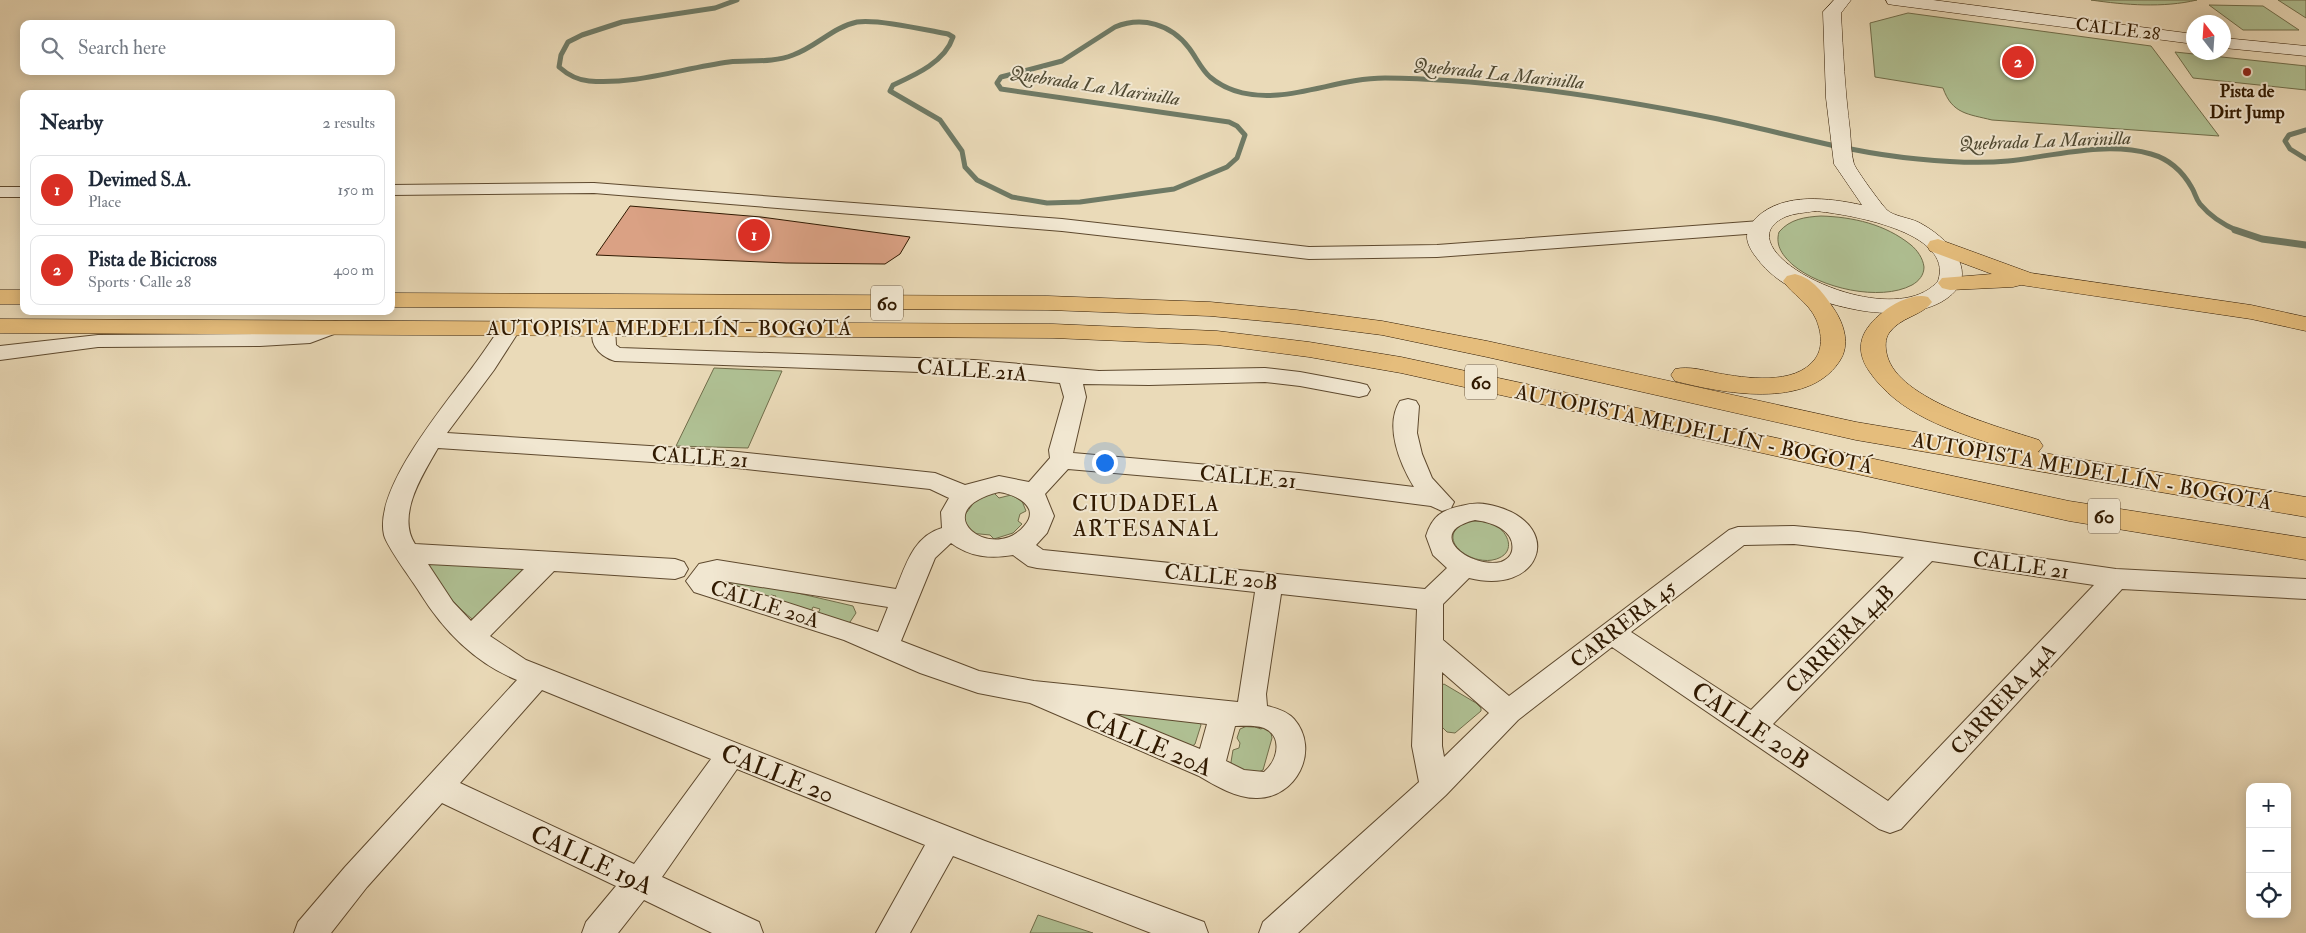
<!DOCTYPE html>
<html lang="en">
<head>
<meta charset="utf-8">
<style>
	body { margin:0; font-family:"IM FELL Double Pica",serif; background:#f6f6f7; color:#1f2937 }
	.controls { position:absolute; right:15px; bottom:15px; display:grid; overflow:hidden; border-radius:10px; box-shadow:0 2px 12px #0003 }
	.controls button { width:45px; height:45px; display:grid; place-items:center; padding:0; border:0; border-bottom:1px solid #e0e1e3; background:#fff; color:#1f2937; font:25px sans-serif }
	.compass { position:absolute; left:2186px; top:15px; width:45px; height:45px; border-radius:50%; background:#fff; box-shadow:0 2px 12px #0003; rotate:343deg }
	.you { position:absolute; left:1104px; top:462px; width:18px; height:18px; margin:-12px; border:4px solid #fff; border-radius:50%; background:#1a73e8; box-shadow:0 0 0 8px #1a73e833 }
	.badge { display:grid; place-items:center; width:32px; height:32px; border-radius:50%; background:#d93025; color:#fff; font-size:16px; font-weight:700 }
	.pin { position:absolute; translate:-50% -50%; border:2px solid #fff; box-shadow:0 1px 5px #0006 }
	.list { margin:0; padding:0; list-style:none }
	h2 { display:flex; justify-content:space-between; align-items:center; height:65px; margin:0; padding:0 20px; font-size:21px }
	h2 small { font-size:16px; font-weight:400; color:#747a83 }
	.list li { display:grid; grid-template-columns:32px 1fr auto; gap:15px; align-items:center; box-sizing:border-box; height:70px; margin:0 10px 10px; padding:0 10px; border:1px solid #e0e1e3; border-radius:10px }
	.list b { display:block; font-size:19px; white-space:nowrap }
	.list p { margin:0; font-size:16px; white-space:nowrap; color:#747a83 }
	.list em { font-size:16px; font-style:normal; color:#747a83 }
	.icon { flex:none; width:28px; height:28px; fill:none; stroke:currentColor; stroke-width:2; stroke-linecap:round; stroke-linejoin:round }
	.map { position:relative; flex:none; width:2306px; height:933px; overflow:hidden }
	.search { position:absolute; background:#fff; box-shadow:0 2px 12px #0003; left:20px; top:20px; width:375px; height:55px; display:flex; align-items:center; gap:12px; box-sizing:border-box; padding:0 18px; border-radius:10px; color:#747a83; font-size:19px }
	.panel { position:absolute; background:#fff; box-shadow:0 2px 12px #0003; left:20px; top:90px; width:375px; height:225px; border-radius:10px }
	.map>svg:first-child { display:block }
</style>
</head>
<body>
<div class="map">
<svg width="2306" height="933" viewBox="0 0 2306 933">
	<rect width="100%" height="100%" fill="#eadab8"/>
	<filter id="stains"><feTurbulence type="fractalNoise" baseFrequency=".004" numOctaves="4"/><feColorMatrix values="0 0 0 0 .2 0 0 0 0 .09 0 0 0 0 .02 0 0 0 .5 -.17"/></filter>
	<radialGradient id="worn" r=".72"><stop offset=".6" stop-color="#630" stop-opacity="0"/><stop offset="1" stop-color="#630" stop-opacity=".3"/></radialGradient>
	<g fill="#b0c194" stroke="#706d4a">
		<path d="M2091,0H2197C2163,8 2125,5 2091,0Z"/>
		<path d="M2278,0H2306V18Z"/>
		<path d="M2209,5L2263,6L2299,30H2243Z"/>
		<path d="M1908,13L2151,46L2219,136L1992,120C1968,114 1952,114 1943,88L1875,77L1870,23Z"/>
		<path d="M2175,52L2306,66V90L2193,78Z"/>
		<path d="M1821,216C1853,217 1885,224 1911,245C1917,250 1923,258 1924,267C1924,275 1919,281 1912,285C1880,302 1820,288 1793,265C1783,256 1775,246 1779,232C1790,219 1805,217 1821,216Z"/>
		<path d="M714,368L782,371L748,448L676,446Z"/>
		<path d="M993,492L999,498L1011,495L1022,501L1026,511L1020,514L1018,521L1022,524L1013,533L994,539L990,535L970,533L961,514L967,512L972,505L970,501Z"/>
		<path d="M1469,521C1478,521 1487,521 1495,525C1509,533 1515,551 1499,558C1473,570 1429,536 1469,521Z"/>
		<path d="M424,560L535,566L476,622C453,605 438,584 424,560Z"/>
		<path d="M725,576L853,606L856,613L850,622L845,625L817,616L820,609L813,607L810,614L773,601L776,596L771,595L767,600L717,582Z"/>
		<path d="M1444,684L1476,703L1481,708V711L1455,733L1447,732L1442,727L1440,686Z"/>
		<path d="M1107,709L1199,721L1201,725L1195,744L1191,747L1109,717Z"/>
		<path d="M1254,723L1255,727L1261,729L1265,726L1271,733L1272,738L1263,770L1252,775L1232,766L1231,762L1233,750L1239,748L1240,743L1237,738L1240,729Z"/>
		<path d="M1038,915L1093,933H1030Z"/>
	</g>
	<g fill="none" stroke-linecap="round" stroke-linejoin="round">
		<g stroke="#6f7a65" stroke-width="5">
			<path d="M737,0L715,8L622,22L582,35L568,42L561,55L559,67C568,75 577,80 589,81C636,85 683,68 729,62C750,60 773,63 793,55C816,47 833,27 857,22C878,19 926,30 948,34L953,37C945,62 915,75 893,85L890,91L940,120L962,151L965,167L977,180L1012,197L1047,203L1080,202L1174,189L1227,167L1237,158L1245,135L1237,126L1229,122L1001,89L997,83L1001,77L1062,61L1115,27C1142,16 1171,24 1189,48C1196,57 1201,69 1210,77C1229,93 1255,97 1278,95C1314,92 1348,78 1385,78C1492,79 1613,98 1718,119C1785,133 1850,153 1918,159C1948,162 1978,164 2008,161C2054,156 2105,141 2151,154C2169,159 2183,172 2192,188C2195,193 2196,199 2200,204C2210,216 2224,225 2238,231"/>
			<path d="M2306,130L2289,135L2285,141L2290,149L2306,159"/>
		</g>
		<path stroke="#6f7a65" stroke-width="7" d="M2235,230L2262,239L2306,245"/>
	</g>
	<path fill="#daa184" stroke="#301900" d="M630,206L761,217L910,237L900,254L885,264L786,263L596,255Z"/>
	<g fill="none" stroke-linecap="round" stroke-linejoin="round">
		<defs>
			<g id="street">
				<path d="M594,183L1062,219L1309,247L1437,245L1760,221L1767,223L1770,227L1767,231L1760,233L1437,257L1309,259L1062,231L594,193L391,195V185Z"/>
				<rect x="0" y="187" width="24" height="10"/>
				<path d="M335,321L342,323L345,327L342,331L310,343L260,346L98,347L0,360V346L98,335L260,334L307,331Z"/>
				<path d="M510,322L517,324L521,328L494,370L447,433L728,451L935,473L965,485L999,476L1029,482L1050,458L1049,450L1064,397L1060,383L974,374L615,361C598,356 585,340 597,324L604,322L611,324L615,328L616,345L620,348L974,360L1099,371L1265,368L1300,372L1359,383L1367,385L1370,390L1367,395L1359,397L1300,386L1265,382L1149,385L1083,384L1086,397L1073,453L1299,473L1414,487C1400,464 1384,426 1400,401L1408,399L1416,401L1419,406L1417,433L1422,454L1432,478L1454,502L1451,508L1442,511L1431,506L1299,489L1068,469L1045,494L1054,516L1047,533L1036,545L1043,550L1425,589L1447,568L1433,555L1426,536C1432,517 1441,510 1461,506C1475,502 1484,503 1498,507C1565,527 1540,596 1469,578L1443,604V640L1509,696L1729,530L1738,527L1794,526L1858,532L2116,569L2306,579V599L2122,589L1901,829L1890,833L1879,829L1612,647L1518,720L1446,795L1298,933H1259L1263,922L1419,782L1412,746L1417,609L1281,594L1266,694L1267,706C1276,708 1287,711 1294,719C1321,750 1296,799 1256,798C1236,798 1216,786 1199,776L1030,703L978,693L920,673L844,640L694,592L686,581L699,564L717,560L896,589C906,564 914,536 942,528L941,512L949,498L930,489L728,467L438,448C423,474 396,515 415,544L675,559L684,562L688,569L684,576L675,579L554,571L490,636L526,660L985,841L1204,922L1208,933H1151L953,856L910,933H876L925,845L737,769L662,877L759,922L763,933H712L644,900L618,933H582L586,922L616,886L442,803L367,887L331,933H294L298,922L345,867L517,680C475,663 443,630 420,593C412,580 387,547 384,535C373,487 450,399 477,361C486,349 494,336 503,324ZM999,492C1014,494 1041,506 1025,525C993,565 923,511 999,492ZM1475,520C1491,522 1516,530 1512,551C1511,556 1506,560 1501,562C1469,569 1423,532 1475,520ZM951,543C970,557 990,559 1013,555L1028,566L1037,568L1255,592L1238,702L1034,681L979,671L901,641L935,558ZM1794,544L1904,557L1751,710L1631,632L1744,545ZM1932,561L2094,585L1888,801L1773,724ZM428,564L524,569L471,621L453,602ZM717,580L888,607L878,632ZM1442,672L1489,713L1444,757L1442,746ZM542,690L711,759L634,864L460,783ZM1112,713L1207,724L1200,749ZM1235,726C1244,726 1255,725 1264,728C1284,737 1277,761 1264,772L1244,770L1226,761Z"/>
			</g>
			<g id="secondary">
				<path d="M1834,0H1851L1841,13C1843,52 1845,91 1850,130C1851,140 1851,154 1854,164C1857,171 1881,204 1887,210C1893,216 1910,218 1918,222C1946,236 1984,273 1946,299C1923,315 1884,315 1858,310C1820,303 1779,289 1756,257C1752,252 1747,244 1747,237C1747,229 1752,222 1757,217C1784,192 1829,198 1862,205L1834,164L1826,98L1823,12ZM1815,211C1846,214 1955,231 1938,281C1891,337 1716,249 1785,217C1794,213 1805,213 1815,211Z"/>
				<path d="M1886,0H1933L2194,34V44L1894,5L1888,4Z"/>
				<path d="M2224,38L2306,46V56L2224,48Z"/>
			</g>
			<g id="highway">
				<path d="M1938,239L2031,273L2251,305L2306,317V331L2251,319L2021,285L2013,287L1950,290L1942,288L1938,283L1942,278L1992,274L1930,251L1927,246L1930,241Z"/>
				<path d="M1795,274C1813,278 1824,294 1834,309C1844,324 1851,345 1839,362C1807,410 1722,393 1675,381L1671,375L1675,369C1689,366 1703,370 1717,373C1745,378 1795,386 1815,359C1824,347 1821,331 1816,319C1808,302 1793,295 1783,281L1787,276Z"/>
				<rect x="0" y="290" width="24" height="14"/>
				<path d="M391,293L1048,296L1210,302L1296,310L1382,321L1487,341L1856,422L1999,446C1951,431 1898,414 1869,371C1853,347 1862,329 1883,312C1894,303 1914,293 1928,297L1932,302C1922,316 1900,317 1889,333C1885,339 1885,347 1887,355C1898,400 1999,427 2039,440L2043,446L2038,452L2306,497V517L1856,440L1487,357L1382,335L1296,324L1210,316L1048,310L391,307Z"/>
				<path d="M0,319L1053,324L1217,331L1309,342L1401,357L2069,501L2306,538V560L2069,521L1401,373L1309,357L1217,345L1053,338L0,333Z"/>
			</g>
		</defs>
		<use href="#street" stroke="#5e492e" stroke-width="2"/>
		<use href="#secondary" stroke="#301900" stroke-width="1"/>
		<use href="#highway" stroke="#301900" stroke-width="1"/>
		<use href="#street" fill="#f1e7d1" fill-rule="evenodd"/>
		<use href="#secondary" fill="#f1e7d1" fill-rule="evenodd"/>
		<use href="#highway" fill="#e5bd7c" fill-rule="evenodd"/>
	</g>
	<circle fill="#8f2418" stroke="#f1e7d1" stroke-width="2" cx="2247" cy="72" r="5"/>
	<g text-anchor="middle" stroke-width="4" stroke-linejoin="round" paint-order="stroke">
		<g font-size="18" fill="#301900" stroke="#f1e7d1">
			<text transform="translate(2118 29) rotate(7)" y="6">CALLE 28</text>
		</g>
		<g font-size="18" font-weight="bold" fill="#301900" stroke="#f1e7d1">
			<text x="2247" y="97">Pista de<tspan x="2247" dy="21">Dirt Jump</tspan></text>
		</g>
		<g font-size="19" font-style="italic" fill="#504a33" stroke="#f1e7d1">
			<text transform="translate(1499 73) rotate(6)" y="7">Quebrada La Marinilla</text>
			<text transform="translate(1095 85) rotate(9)" y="7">Quebrada La Marinilla</text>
			<text transform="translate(2045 140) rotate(-2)" y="7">Quebrada La Marinilla</text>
		</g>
		<g fill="#f1e7d1" stroke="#6a573f" stroke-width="1">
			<rect x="871" y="285.5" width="32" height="35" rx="4"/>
			<rect x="1465" y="364.5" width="32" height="35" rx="4"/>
			<rect x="2088" y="498.5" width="32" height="35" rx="4"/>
		</g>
		<g font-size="20" font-weight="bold" fill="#301900">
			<text x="887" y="310">60</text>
			<text x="1481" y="389">60</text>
			<text x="2104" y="523">60</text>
		</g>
		<g font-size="21" fill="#301900" stroke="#f1e7d1">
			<text x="669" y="335">AUTOPISTA MEDELLÍN - BOGOTÁ</text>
			<text transform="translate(972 370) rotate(4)" y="7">CALLE 21A</text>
			<text transform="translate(1694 429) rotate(12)" y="7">AUTOPISTA MEDELLÍN - BOGOTÁ</text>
			<text transform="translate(700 457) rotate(4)" y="7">CALLE 21</text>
			<text transform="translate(2092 471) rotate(10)" y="7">AUTOPISTA MEDELLÍN - BOGOTÁ</text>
			<text transform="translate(1248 477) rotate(5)" y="7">CALLE 21</text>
			<text transform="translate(2021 565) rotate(8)" y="7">CALLE 21</text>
			<text transform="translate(1221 577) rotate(6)" y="7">CALLE 20B</text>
			<text transform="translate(765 604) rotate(18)" y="7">CALLE 20A</text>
			<text transform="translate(1623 624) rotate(-38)" y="7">CARRERA 45</text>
			<text transform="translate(1840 639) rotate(-45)" y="7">CARRERA 44B</text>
			<text transform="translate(2003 699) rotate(-47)" y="7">CARRERA 44A</text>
		</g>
		<g font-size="22" letter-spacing="1" fill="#301900" stroke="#f1e7d1">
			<text x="1146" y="511">CIUDADELA<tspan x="1146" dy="25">ARTESANAL</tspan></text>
		</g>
		<g font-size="25" fill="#301900" stroke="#f1e7d1">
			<text transform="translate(1751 725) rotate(34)" y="9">CALLE 20B</text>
			<text transform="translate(1149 742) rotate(23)" y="9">CALLE 20A</text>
			<text transform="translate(778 773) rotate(22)" y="9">CALLE 20</text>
			<text transform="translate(592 859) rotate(25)" y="9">CALLE 19A</text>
		</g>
	</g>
	<rect width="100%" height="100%" filter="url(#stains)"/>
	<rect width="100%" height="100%" fill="url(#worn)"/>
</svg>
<div class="controls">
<button>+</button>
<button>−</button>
<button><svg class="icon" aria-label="locate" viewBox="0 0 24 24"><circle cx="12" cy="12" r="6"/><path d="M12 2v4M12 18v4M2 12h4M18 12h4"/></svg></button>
</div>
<svg class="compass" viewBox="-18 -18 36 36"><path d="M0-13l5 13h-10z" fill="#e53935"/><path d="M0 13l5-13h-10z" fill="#747a83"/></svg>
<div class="you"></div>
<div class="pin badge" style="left:754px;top:235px">1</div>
<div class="pin badge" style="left:2018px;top:62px">2</div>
<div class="search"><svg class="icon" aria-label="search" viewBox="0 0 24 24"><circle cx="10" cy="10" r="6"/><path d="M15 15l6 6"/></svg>Search here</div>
<section class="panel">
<h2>Nearby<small>2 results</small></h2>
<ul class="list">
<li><span class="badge">1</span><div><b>Devimed S.A.</b><p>Place</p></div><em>150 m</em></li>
<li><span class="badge">2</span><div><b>Pista de Bicicross</b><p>Sports · Calle 28</p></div><em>400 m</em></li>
</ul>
</section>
</div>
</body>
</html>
